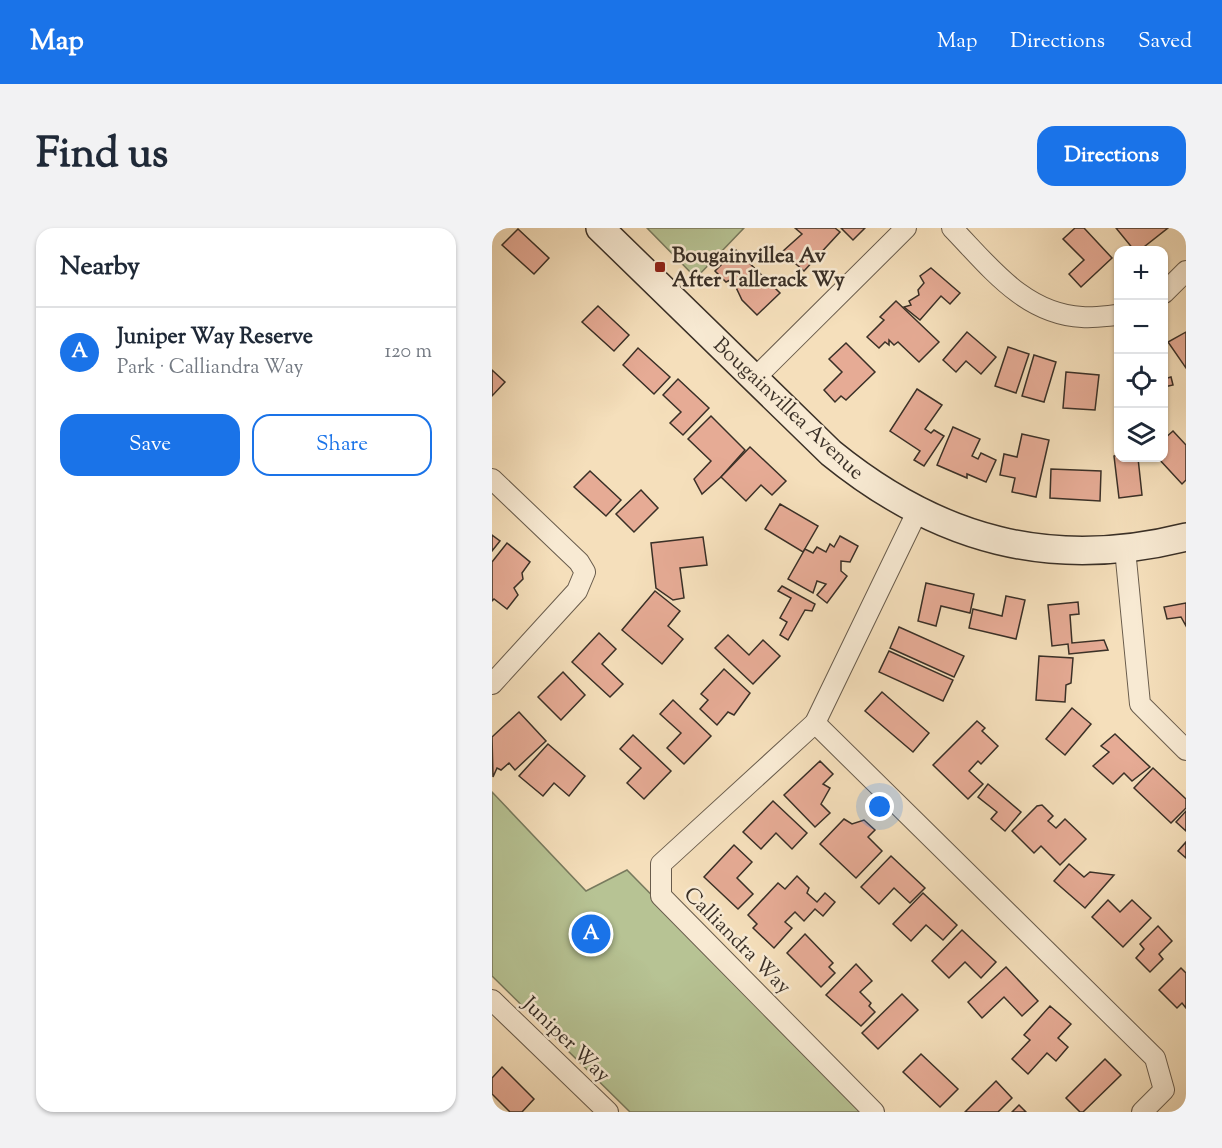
<!DOCTYPE html>
<html lang="en">
<head>
<meta charset="utf-8">
<style>
	body { margin:0; font-family:"Sorts Mill Goudy",serif; background:#f2f2f3; color:#1f2937 }
	.controls { position:absolute; right:18px; top:18px; display:grid; overflow:hidden; border-radius:12px; box-shadow:0 2px 4px #0004 }
	.controls button { width:54px; height:54px; display:grid; place-items:center; padding:0; border:0; border-bottom:2px solid #e0e1e3; background:#fff; color:#1f2937; font:30px sans-serif }
	.you { position:absolute; left:388px; top:579px; width:21px; height:21px; margin:-15px; border:4px solid #fff; border-radius:50%; background:#1a73e8; box-shadow:0 0 0 9px #1a73e833 }
	.badge { display:grid; place-items:center; width:39px; height:39px; border-radius:50%; background:#1a73e8; color:#fff; font-size:20px; font-weight:700 }
	.pin { position:absolute; translate:-50% -50%; border:3px solid #fff; box-shadow:0 2px 6px #0006 }
	.list { margin:0; padding:0; list-style:none }
	h2 { display:flex; justify-content:space-between; align-items:center; height:78px; margin:0; padding:0 24px; font-size:26px }
	h2 small { font-size:20px; font-weight:400; color:#747a83 }
	.list li { display:grid; grid-template-columns:39px 1fr auto; gap:18px; align-items:center; box-sizing:border-box; height:90px; padding:0 24px; border-top:2px solid #e0e1e3 }
	.list b { display:block; font-size:22px; white-space:nowrap }
	.list p { margin:0; font-size:20px; white-space:nowrap; color:#747a83 }
	.list em { font-size:20px; font-style:normal; color:#747a83 }
	.actions { display:flex; gap:12px; padding:18px 24px }
	.actions a { flex:1; padding:14px 0; border:2px solid #1a73e8; border-radius:18px; text-align:center; font-size:21px; color:#1a73e8 }
	.actions .main { background:#1a73e8; color:#fff }
	.icon { flex:none; width:33px; height:33px; fill:none; stroke:currentColor; stroke-width:2; stroke-linecap:round; stroke-linejoin:round }
	.map { position:relative; flex:none; width:694px; height:884px; overflow:hidden; border-radius:18px }
	header { display:flex; align-items:center; gap:36px; box-sizing:border-box; height:84px; padding:0 30px; background:#1a73e8; color:#fff }
	header strong { font-size:28px }
	nav { display:flex; gap:33px; margin-inline-start:auto; font-size:21px }
	.intro { display:flex; align-items:center; justify-content:space-between; box-sizing:border-box; height:144px; padding:0 36px }
	h1 { margin:0; font-size:42px }
	.button { padding:15px 27px; border-radius:18px; background:#1a73e8; color:#fff; font-size:21px; font-weight:700 }
	main { display:flex; gap:36px; padding:0 36px }
	aside { flex:1; background:#fff; border-radius:18px; box-shadow:0 2px 4px #0004 }
	.map>svg:first-child { display:block }
</style>
</head>
<body>
<header>
<strong>Map</strong>
<nav><a>Map</a><a>Directions</a><a>Saved</a></nav>
</header>
<div class="intro"><h1>Find us</h1><a class="button">Directions</a></div>
<main>
<aside>
<h2>Nearby<small></small></h2>
<ul class="list">
<li><span class="badge">A</span><div><b>Juniper Way Reserve</b><p>Park · Calliandra Way</p></div><em>120 m</em></li>
</ul>
<div class="actions"><a class="main">Save</a><a>Share</a></div>
</aside>
<div class="map">
<svg width="694" height="884" viewBox="0 0 694 884">
	<rect width="100%" height="100%" fill="#f5dfbb"/>
	<filter id="stains"><feTurbulence type="fractalNoise" baseFrequency=".00333" numOctaves="4"/><feColorMatrix values="0 0 0 0 .2 0 0 0 0 .09 0 0 0 0 .02 0 0 0 .5 -.17"/></filter>
	<radialGradient id="worn" r=".72"><stop offset=".6" stop-color="#630" stop-opacity="0"/><stop offset="1" stop-color="#630" stop-opacity=".3"/></radialGradient>
	<g fill="#b7c394" stroke="#787a5e" stroke-width="1.5">
		<path d="M155,0H252L204,50Z"/>
		<path d="M0,564L94,663L135,642L373,884H138L0,748Z"/>
	</g>
	<g fill="#e6ab95" stroke="#3a3027" stroke-width="1.5">
		<path d="M303,0H343L348,4L312,43L290,24L310,6Z"/>
		<path d="M349,0H373L361,12Z"/>
		<path d="M583,0H592L620,30L589,59L577,46L592,32L571,11Z"/>
		<path d="M624,0H676L648,22H642Z"/>
		<path d="M26,1L57,30L42,46L10,17Z"/>
		<path d="M244,22L288,65L265,87L250,72L240,51L234,54L223,43Z"/>
		<path d="M439,40L468,65L458,76L449,68L428,92L412,79L419,77L417,73L427,67L426,62L432,55L428,48Z"/>
		<path d="M404,73L447,114L427,134L406,114L402,117L397,112V117L393,114L387,120L375,109L392,92L388,89Z"/>
		<path d="M106,78L137,107L122,123L90,94Z"/>
		<path d="M475,104L504,129L489,146L474,133L464,144L451,132Z"/>
		<path d="M694,104V140L676,114Z"/>
		<path d="M354,115L383,144L354,172L349,168L343,174L332,162L350,144L337,131Z"/>
		<path d="M516,119L537,126L524,165L503,158Z"/>
		<path d="M146,120L178,149L162,166L131,137Z"/>
		<path d="M542,127L564,134L552,174L530,168Z"/>
		<path d="M0,142L13,154L0,168Z"/>
		<path d="M574,144L607,147L603,182L571,180Z"/>
		<path d="M679,149L681,157L672,159V151Z"/>
		<path d="M186,151L217,180L191,207L178,195L189,184L171,167Z"/>
		<path d="M425,161L450,177L433,201L439,205L442,202L452,208L432,238L422,232L428,223L398,203Z"/>
		<path d="M219,188L253,222L229,249L210,266L202,251L219,233L196,211Z"/>
		<path d="M461,199L488,211L480,228L486,231L489,225L504,232L494,254L475,246V250L445,237Z"/>
		<path d="M681,203L694,217V252L690,256L666,230H672V211Z"/>
		<path d="M530,206L557,212L544,269L520,264L523,250L508,247L512,226L525,229Z"/>
		<path d="M258,219L294,253L280,267L269,257L254,273L229,249Z"/>
		<path d="M626,227V230H646L650,267L627,270L622,228Z"/>
		<path d="M559,241L609,243L608,273L558,270Z"/>
		<path d="M98,243L129,272L114,288L82,259Z"/>
		<path d="M149,262L166,280L142,304L124,286Z"/>
		<path d="M288,276L326,298L311,324L273,301Z"/>
		<path d="M0,307L8,313L0,323Z"/>
		<path d="M348,308L366,318L358,334L349,333V343L355,348L335,375L325,367L334,356L325,353L321,365L296,351L313,321L321,325L325,319L334,324L338,316L342,319Z"/>
		<path d="M211,309L215,337L188,340L192,370L181,372L164,360L159,315Z"/>
		<path d="M15,315L38,334L30,345L31,351L22,360L26,367L15,381L2,371L0,373V334Z"/>
		<path d="M434,355L482,366L478,385L449,378L444,398L426,393Z"/>
		<path d="M290,358L323,376L320,383L313,382L296,412L288,407L295,394L288,390L299,370L286,363Z"/>
		<path d="M163,363L188,383L176,398L191,411L170,436L130,402Z"/>
		<path d="M514,368L533,372L524,411L477,400L481,381L510,388Z"/>
		<path d="M586,374L587,386L578,387L580,415L612,412L616,422L577,426L576,416L560,418L556,377Z"/>
		<path d="M694,375V398L689,389L675,391L672,379Z"/>
		<path d="M407,399L472,428L462,449L398,420Z"/>
		<path d="M107,405L124,421L110,436L131,456L118,469L80,434Z"/>
		<path d="M236,407L257,427L271,412L288,428L261,456L223,420Z"/>
		<path d="M397,423L461,452L451,473L387,444Z"/>
		<path d="M547,428L581,430L579,455L574,457L573,474L544,472Z"/>
		<path d="M232,441L258,465L242,487L236,484L225,497L208,481L216,472L209,466Z"/>
		<path d="M71,444L93,467L69,492L46,469Z"/>
		<path d="M390,464L437,505L421,524L373,483Z"/>
		<path d="M181,472L219,508L192,536L175,520L189,505L168,486Z"/>
		<path d="M580,480L599,496L573,527L554,511Z"/>
		<path d="M27,484L54,513L23,542L17,535L9,542L5,540L1,549L0,509Z"/>
		<path d="M485,493L493,500L490,503L506,518L489,536L486,533L477,543L491,556L476,571L441,537Z"/>
		<path d="M623,506L658,539L640,553L632,545L621,556L601,538L617,524L609,518Z"/>
		<path d="M141,507L179,543L152,571L135,555L149,540L128,521Z"/>
		<path d="M56,516L93,548L77,568L62,555L51,568L27,548Z"/>
		<path d="M328,533L341,546L331,556L338,560L329,576L338,585L323,599L292,567Z"/>
		<path d="M661,540L694,571V580L679,595L642,560Z"/>
		<path d="M496,556L529,584L513,603L499,591L505,584L486,569Z"/>
		<path d="M281,573L315,605L300,621L284,605L269,621L251,604Z"/>
		<path d="M550,577L561,588L556,593L564,600L573,591L594,611L568,637L549,618L542,625L520,603L545,578Z"/>
		<path d="M694,583V603L684,594Z"/>
		<path d="M352,591L360,596L372,592L383,602L376,609L390,623L364,650L328,616Z"/>
		<path d="M694,614V630L686,623Z"/>
		<path d="M242,617L260,634L245,650L261,666L246,681L212,649Z"/>
		<path d="M399,628L433,660L418,675L402,660L387,676L369,659Z"/>
		<path d="M577,636L592,649L598,644L622,647L593,680L562,653Z"/>
		<path d="M305,648L317,660L315,665L325,674L333,665L343,674L331,688L323,681L312,693L303,684L293,694L300,700L282,720L261,700L265,696L256,687L286,655L293,661Z"/>
		<path d="M431,665L465,697L451,712L434,697L419,713L401,696Z"/>
		<path d="M616,672L628,684L640,672L659,690L631,719L600,689Z"/>
		<path d="M666,698L680,713L667,726L671,731L658,744L644,730L652,721L648,716Z"/>
		<path d="M470,702L504,734L489,750L473,734L457,750L440,733Z"/>
		<path d="M313,706L341,735L337,739L343,745L329,759L295,725Z"/>
		<path d="M364,736L380,753L368,764L379,775L377,778L383,784L369,798L334,767Z"/>
		<path d="M514,739L546,773L530,788L512,769L490,790L476,774Z"/>
		<path d="M689,740L694,745V780L690,775L685,780L667,762Z"/>
		<path d="M410,766L426,782L386,821L370,805Z"/>
		<path d="M558,778L579,796L566,810L576,819L564,833L555,825L536,846L520,831L538,812L532,807Z"/>
		<path d="M429,826L466,861L448,879L411,844Z"/>
		<path d="M613,831L629,847L591,884H588L574,870Z"/>
		<path d="M10,839L42,871L30,884H18L0,866V850Z"/>
		<path d="M504,853L520,870L506,884H473Z"/>
		<path d="M527,877L534,884H520Z"/>
	</g>
	<g fill="none" stroke-linecap="round" stroke-linejoin="round">
		<defs>
			<g id="street">
				<path d="M460,0C497,38 532,86 590,89C602,90 614,88 626,87"/>
				<path d="M672,65L694,43"/>
				<path d="M262,151L414,0"/>
				<path d="M0,251L87,334L93,344L85,363L0,456"/>
				<path d="M633,321L648,476L694,522"/>
				<path d="M323,495L663,830L672,862L650,884"/>
				<path d="M0,772L116,884"/>
				<path d="M382,884L169,668V636L323,495L425,284"/>
			</g>
			<path id="secondary" d="M108,0L339,225C446,312 559,343 694,309"/>
		</defs>
		<use href="#street" stroke="#695c4c" stroke-width="22"/>
		<use href="#secondary" stroke="#3a3027" stroke-width="30"/>
		<use href="#street" stroke="#f8ead3" stroke-width="20"/>
		<use href="#secondary" stroke="#f8ead3" stroke-width="27"/>
	</g>
	<rect fill="#8f2418" stroke="#f8ead3" stroke-width="2" x="162" y="33" width="12" height="12" rx="3"/>
	<g text-anchor="middle" stroke-width="5" stroke-linejoin="round" paint-order="stroke">
		<g font-size="21" font-weight="bold" fill="#3a3027" stroke="#f8ead3" text-anchor="start">
			<text x="180" y="34">Bougainvillea Av<tspan x="180" dy="24">After Tallerack Wy</tspan></text>
		</g>
		<g font-size="21" fill="#3a3027" stroke="#f8ead3">
			<text transform="translate(297 180) rotate(43)" y="7">Bougainvillea Avenue</text>
			<text transform="translate(246 712) rotate(45)" y="7">Calliandra Way</text>
			<text transform="translate(75 811) rotate(44)" y="7">Juniper Way</text>
		</g>
	</g>
	<rect width="100%" height="100%" filter="url(#stains)"/>
	<rect width="100%" height="100%" fill="url(#worn)"/>
</svg>
<div class="controls">
<button>+</button>
<button>−</button>
<button><svg class="icon" aria-label="locate" viewBox="0 0 24 24"><circle cx="12" cy="12" r="6"/><path d="M12 2v4M12 18v4M2 12h4M18 12h4"/></svg></button>
<button><svg class="icon" aria-label="layers" viewBox="0 0 24 24"><path d="M12 4l9 5-9 5-9-5zM3 14l9 5 9-5"/></svg></button>
</div>
<div class="you"></div>
<div class="pin badge" style="left:99px;top:706px">A</div>
</div>
</main>
</body>
</html>
